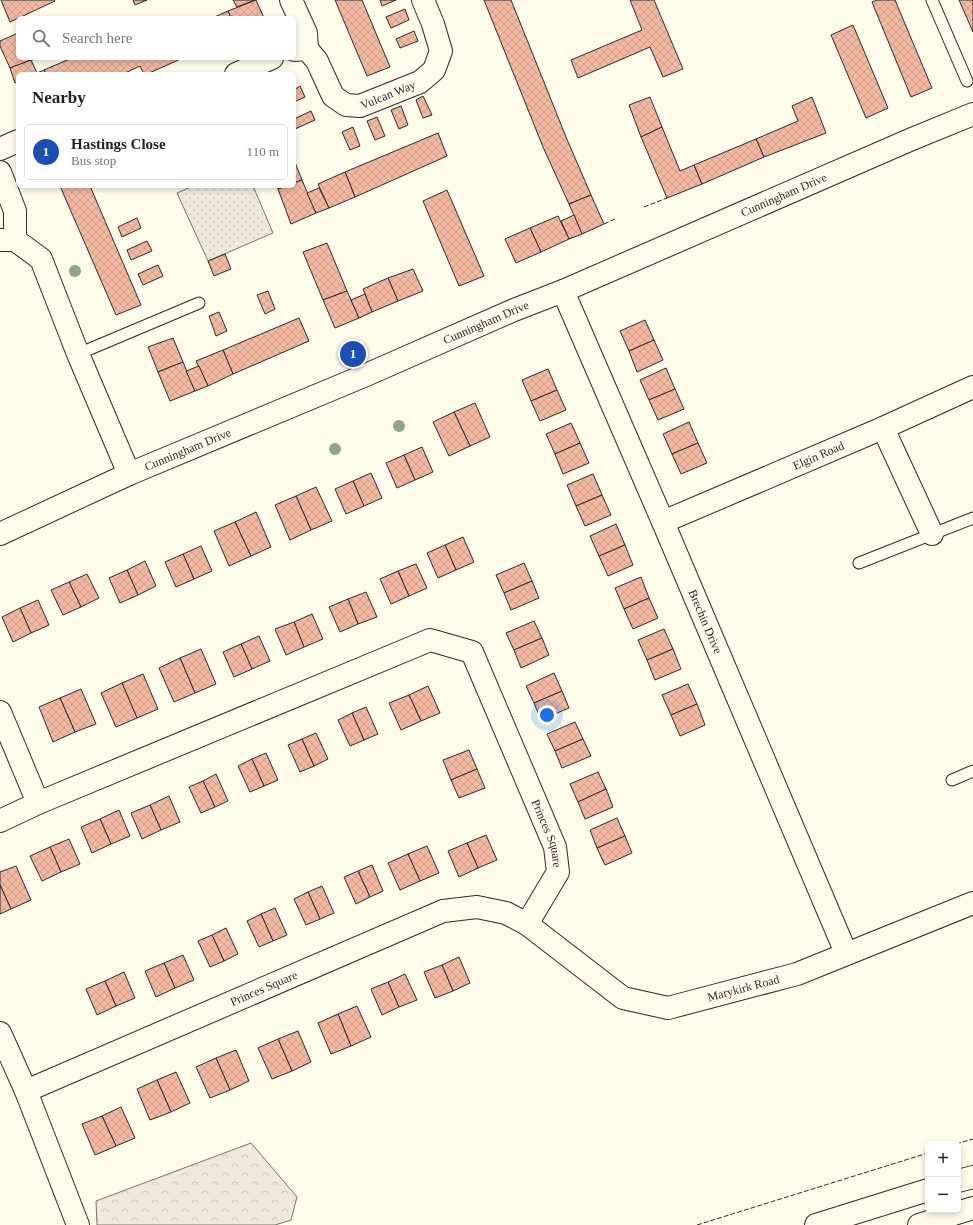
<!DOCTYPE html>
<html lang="en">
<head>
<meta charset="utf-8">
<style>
	body { margin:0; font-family:Georgia,serif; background:#f2f2f2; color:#222 }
	.controls { position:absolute; right:12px; bottom:12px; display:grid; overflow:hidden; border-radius:6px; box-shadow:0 2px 6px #0003 }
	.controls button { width:36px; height:36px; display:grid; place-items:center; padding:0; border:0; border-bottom:1px solid #e0e0e0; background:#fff; color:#222; font:20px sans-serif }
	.you { position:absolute; left:547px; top:715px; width:14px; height:14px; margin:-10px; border:3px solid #fff; border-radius:50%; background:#1a73e8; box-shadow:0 0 0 6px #1a73e833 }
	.badge { display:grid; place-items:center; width:26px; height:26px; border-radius:50%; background:#0f766e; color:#fff; font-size:13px; font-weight:700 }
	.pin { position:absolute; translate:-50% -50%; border:2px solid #fff; box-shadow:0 1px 4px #0006 }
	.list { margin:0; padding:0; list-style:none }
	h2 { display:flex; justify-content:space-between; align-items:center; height:52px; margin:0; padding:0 16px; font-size:17px }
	h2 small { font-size:13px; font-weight:400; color:#767676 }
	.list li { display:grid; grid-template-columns:26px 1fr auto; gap:12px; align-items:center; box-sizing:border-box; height:56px; margin:0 8px 8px; padding:0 8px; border:1px solid #e0e0e0; border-radius:6px }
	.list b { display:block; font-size:15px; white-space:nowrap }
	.list p { margin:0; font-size:13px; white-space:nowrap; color:#767676 }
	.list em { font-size:13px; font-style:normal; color:#767676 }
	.icon { flex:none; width:22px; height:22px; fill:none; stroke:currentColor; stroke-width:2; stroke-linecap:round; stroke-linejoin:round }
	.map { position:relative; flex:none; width:973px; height:1225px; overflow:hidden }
	.search { position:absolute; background:#fff; box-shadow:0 2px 6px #0003; left:16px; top:16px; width:280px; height:44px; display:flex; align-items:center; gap:10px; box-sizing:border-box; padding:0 14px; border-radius:6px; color:#767676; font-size:15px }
	.panel { position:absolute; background:#fff; box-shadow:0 2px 6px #0003; left:16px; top:72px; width:280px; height:116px; border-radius:6px }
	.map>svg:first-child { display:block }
</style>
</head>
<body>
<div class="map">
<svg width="973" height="1225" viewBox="0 0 973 1225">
	<defs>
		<pattern id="grass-dots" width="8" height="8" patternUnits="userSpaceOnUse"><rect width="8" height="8" fill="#ecebdb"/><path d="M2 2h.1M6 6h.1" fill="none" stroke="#cbcabc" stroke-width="1.8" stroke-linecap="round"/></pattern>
		<pattern id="forest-crowns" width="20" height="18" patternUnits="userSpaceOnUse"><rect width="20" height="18" fill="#ecebdb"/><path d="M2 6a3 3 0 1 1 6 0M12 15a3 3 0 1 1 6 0" fill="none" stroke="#cbcabc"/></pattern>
		<pattern id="building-cross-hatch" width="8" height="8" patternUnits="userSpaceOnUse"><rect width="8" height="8" fill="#f2b8a0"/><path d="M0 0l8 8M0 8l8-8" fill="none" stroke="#d09e8a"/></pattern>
	</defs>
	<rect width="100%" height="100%" fill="#fdfbea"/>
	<path fill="url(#grass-dots)" stroke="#74746e" d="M193,186H253L273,233L208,261L177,193Z"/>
	<path fill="url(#forest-crowns)" stroke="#74746e" d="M251,1143L297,1197L291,1220L275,1225H97L96,1201Z"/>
	<g fill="url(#building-cross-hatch)" stroke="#2b2b2b">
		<path d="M1,0H54L55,1L10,22Z"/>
		<path d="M133,0H147L135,5Z"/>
		<path d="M233,0H255L237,7Z"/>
		<path d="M256,0L264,18H231L228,11Z"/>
		<path d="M335,0H362L390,67L367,76Z"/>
		<path d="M380,0H396L382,6Z"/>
		<path d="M484,0H511L566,137L591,195L569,204L543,147Z"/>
		<path d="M630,0H654L683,69L663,77L650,47L578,78L571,60L642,30Z"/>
		<path d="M877,0H895L932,88L911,97L872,2Z"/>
		<path d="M959,0H973V32Z"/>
		<path d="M405,9L409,20L391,28L386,17Z"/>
		<path d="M228,11L231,18H212Z"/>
		<path d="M853,25L888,108L866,118L831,35Z"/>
		<path d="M414,31L418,41L400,48L396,39Z"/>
		<path d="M18,33V58L35,59L10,68L0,46V41Z"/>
		<path d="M72,58H91L92,60L97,58H183L147,74H144L140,66L123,74H46L44,70Z"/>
		<path d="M31,60L37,73L18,74V81L15,83L10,68Z"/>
		<path d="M44,70L46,74H36L37,73Z"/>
		<path d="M300,86L305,97L294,102V90Z"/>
		<path d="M423,96L432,115L423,118L416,100Z"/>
		<path d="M650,97L662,127L641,137L629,105Z"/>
		<path d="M812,97L826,133L764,157L756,139L798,121L792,106Z"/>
		<path d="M401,106L408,125L399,129L391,110Z"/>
		<path d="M311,111L315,120L295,129L294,119Z"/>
		<path d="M377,117L385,136L375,140L367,121Z"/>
		<path d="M353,127L360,146L350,150L342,132Z"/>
		<path d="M662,127L680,171L694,165L702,184L667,198L641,137Z"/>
		<path d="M438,133L447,156L355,197L345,172Z"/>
		<path d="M756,139L764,157L702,184L694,165Z"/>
		<path d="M294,160L302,180L294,183Z"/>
		<path d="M345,172L355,197L329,208L318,184Z"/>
		<path d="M302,180L316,213L291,224L278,189L287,186H294V183Z"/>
		<path d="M60,186H90L141,305L116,315Z"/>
		<path d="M276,186H287L278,189Z"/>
		<path d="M319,188L329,208L316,213L307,193Z"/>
		<path d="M447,190L484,276L459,286L423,201Z"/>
		<path d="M591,195L604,224L582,234L569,204Z"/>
		<path d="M574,215L582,234L569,239L561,221Z"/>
		<path d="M558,216L569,239L541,252L530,228Z"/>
		<path d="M137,218L141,228L122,237L118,227Z"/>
		<path d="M530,228L541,252L516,263L505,239Z"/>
		<path d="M147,241L152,251L131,260L127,250Z"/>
		<path d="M327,243L347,291L323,300L303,252Z"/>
		<path d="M225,254L231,269L214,276L208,261Z"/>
		<path d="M158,265L163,276L143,285L138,274Z"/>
		<path d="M413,269L423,291L398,301L388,278Z"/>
		<path d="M388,278L398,301L372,312L363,289Z"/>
		<path d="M268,291L275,309L265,314L257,295Z"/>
		<path d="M347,291L359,318L335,328L323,300Z"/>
		<path d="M365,294L372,312L359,318L351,300Z"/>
		<path d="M219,312L227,331L216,336L209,316Z"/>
		<path d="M299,318L309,341L233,374L223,350Z"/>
		<path d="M645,320L654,340L629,351L620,331Z"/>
		<path d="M173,338L183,362L158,372L148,347Z"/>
		<path d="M654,340L663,360L637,372L629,351Z"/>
		<path d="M223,350L233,374L208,386L196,361Z"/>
		<path d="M183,362L195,391L170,401L158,372Z"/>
		<path d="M199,366L208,386L195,391L186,371Z"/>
		<path d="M666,368L675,389L649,400L640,380Z"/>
		<path d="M548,369L557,390L531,401L522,380Z"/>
		<path d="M675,389L684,409L658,420L649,400Z"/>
		<path d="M557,390L566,410L540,421L531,401Z"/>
		<path d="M475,403L490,437L470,446L454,412Z"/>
		<path d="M454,412L470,446L449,456L433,422Z"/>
		<path d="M689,422L698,443L672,454L663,434Z"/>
		<path d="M571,423L580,443L555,454L546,434Z"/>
		<path d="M580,443L589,463L563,474L555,454Z"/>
		<path d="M698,443L707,463L681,474L672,454Z"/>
		<path d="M422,447L433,472L415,480L404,455Z"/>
		<path d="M404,455L415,480L397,488L386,463Z"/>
		<path d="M371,473L382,498L364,506L353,481Z"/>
		<path d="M593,474L602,495L576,506L567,485Z"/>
		<path d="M353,481L364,506L346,514L335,489Z"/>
		<path d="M316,487L332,521L311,530L296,496Z"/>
		<path d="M602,495L611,515L585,526L576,506Z"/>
		<path d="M296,496L311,530L290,540L275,505Z"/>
		<path d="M256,512L271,547L251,556L235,522Z"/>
		<path d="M235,522L251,556L229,566L214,531Z"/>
		<path d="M616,524L625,545L599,556L590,536Z"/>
		<path d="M463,537L474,562L456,570L445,545Z"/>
		<path d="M445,545L456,570L438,578L427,553Z"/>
		<path d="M625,545L633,565L608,576L599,556Z"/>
		<path d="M201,546L212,571L194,579L183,554Z"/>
		<path d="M183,554L194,579L176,587L165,562Z"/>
		<path d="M145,561L156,586L138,595L127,570Z"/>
		<path d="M524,563L532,581L504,593L496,575Z"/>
		<path d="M416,564L427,588L409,596L398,571Z"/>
		<path d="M127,570L138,595L120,603L109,578Z"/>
		<path d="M398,571L409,596L391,604L380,579Z"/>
		<path d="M87,574L99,598L81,607L69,582Z"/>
		<path d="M641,577L649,598L624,609L615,588Z"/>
		<path d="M532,581L539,598L511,610L504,593Z"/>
		<path d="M69,582L81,607L63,615L51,590Z"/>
		<path d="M366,592L377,617L358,624L348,599Z"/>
		<path d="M649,598L658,618L633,629L624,609Z"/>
		<path d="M348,599L358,624L340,632L329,607Z"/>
		<path d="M38,600L49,625L31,633L20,608Z"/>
		<path d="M20,608L31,633L13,642L2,617Z"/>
		<path d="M312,614L323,639L304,647L294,622Z"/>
		<path d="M534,621L542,638L514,650L506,633Z"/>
		<path d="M294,622L304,647L286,655L275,629Z"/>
		<path d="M664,629L673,649L647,660L638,640Z"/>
		<path d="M259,636L270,661L252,669L241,644Z"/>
		<path d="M542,638L549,655L521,668L514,650Z"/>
		<path d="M241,644L252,669L234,677L223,652Z"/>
		<path d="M201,649L216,684L195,693L180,658Z"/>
		<path d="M673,649L681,669L655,680L647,660Z"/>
		<path d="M180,658L195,693L174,702L159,668Z"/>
		<path d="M554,673L562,691L534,703L526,686Z"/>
		<path d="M143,674L158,709L137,718L122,683Z"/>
		<path d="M122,683L137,718L116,727L101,693Z"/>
		<path d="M688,684L697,704L671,715L662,695Z"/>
		<path d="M428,686L440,713L421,721L409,695Z"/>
		<path d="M81,689L96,724L75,732L60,698Z"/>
		<path d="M562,691L569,708L541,720L534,703Z"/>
		<path d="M409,695L421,721L401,730L389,703Z"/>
		<path d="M60,698L75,732L53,742L39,707Z"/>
		<path d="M697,704L705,725L680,736L671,715Z"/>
		<path d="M366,707L378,734L364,740L352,713Z"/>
		<path d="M352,713L364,740L350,746L338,720Z"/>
		<path d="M575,722L583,739L555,751L547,734Z"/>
		<path d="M316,733L328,759L314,766L302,739Z"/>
		<path d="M302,739L314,766L300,772L288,745Z"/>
		<path d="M583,739L591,756L562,768L555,751Z"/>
		<path d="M469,750L477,769L451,780L443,760Z"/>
		<path d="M266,753L278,780L264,786L252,759Z"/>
		<path d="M252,759L264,786L250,792L238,766Z"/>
		<path d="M477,769L485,788L459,798L451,780Z"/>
		<path d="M598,772L606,789L578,802L570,784Z"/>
		<path d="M216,774L228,801L215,807L203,781Z"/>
		<path d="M203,781L215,807L201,813L189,787Z"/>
		<path d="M606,789L613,807L585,819L578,802Z"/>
		<path d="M169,796L180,822L161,830L150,805Z"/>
		<path d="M150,805L161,830L142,839L131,813Z"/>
		<path d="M119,810L130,836L111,844L100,819Z"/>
		<path d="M617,818L625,836L597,848L590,830Z"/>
		<path d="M100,819L111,844L92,853L81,827Z"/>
		<path d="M486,835L497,860L478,868L467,843Z"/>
		<path d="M625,836L632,853L605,865L597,848Z"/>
		<path d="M69,839L80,864L61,872L50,847Z"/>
		<path d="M467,843L478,868L459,877L448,851Z"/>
		<path d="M427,846L439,873L420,881L408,854Z"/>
		<path d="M50,847L61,872L42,881L30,856Z"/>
		<path d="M408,854L420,881L400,890L388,863Z"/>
		<path d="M372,865L383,891L370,897L358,871Z"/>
		<path d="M16,866L31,900L11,909L0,885V872Z"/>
		<path d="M358,871L370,897L356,904L344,877Z"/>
		<path d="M0,885L11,909L0,914Z"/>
		<path d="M322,886L334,913L320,919L308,892Z"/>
		<path d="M308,892L320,919L306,925L294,899Z"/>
		<path d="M275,908L287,935L273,941L261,914Z"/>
		<path d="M261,914L273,941L259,947L247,921Z"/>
		<path d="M226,928L238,954L224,961L212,935Z"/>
		<path d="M212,935L224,961L210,967L198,941Z"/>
		<path d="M183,955L194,980L175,988L164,963Z"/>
		<path d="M459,957L470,983L453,991L442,965Z"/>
		<path d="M164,963L175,988L156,997L145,971Z"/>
		<path d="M442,965L453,991L435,998L424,972Z"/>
		<path d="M124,972L135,998L116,1006L105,981Z"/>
		<path d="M405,974L417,1000L399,1007L388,982Z"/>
		<path d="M105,981L116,1006L97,1015L86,989Z"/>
		<path d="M388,982L399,1007L382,1015L371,989Z"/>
		<path d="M357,1006L371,1037L351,1046L338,1014Z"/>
		<path d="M338,1014L351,1046L331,1054L318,1023Z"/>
		<path d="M298,1031L311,1062L292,1071L278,1039Z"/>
		<path d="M278,1039L292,1071L272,1079L258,1048Z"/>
		<path d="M236,1050L249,1081L230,1090L216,1058Z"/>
		<path d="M216,1058L230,1090L210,1098L196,1067Z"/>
		<path d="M176,1072L190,1103L171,1112L157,1080Z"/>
		<path d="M157,1080L171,1112L150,1120L137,1089Z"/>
		<path d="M121,1107L135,1138L116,1146L102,1116Z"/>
		<path d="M102,1116L116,1146L95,1155L82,1124Z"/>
	</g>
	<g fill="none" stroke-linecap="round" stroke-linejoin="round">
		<defs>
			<g id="lane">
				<path d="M932,0L967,81"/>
				<path d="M78,354L199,303"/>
				<path d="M859,563L973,518"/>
				<path d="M952,780L973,771"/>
			</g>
			<g id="street">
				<path d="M291,0L306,33L307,49"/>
				<path id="s1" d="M294,50L307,49L317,61L333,96L346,105L360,106L420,82L434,70L441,51L433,24L423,0"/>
				<path d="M236,74L272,58"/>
				<path d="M0,149L18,141"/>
				<path d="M0,172L15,211V240"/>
				<path d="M0,240H15L41,259L78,354L129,474"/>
				<path id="s2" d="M563,291L663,522L846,953"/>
				<path d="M883,428L932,534"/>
				<path id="s3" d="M663,522L883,428L973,387"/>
				<path id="s4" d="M0,534L129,474L366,375L514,310L563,291L912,139L973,114"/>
				<path d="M0,712L38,803"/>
				<path id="s5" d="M0,821L38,803L430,640L472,652L555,847L558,872L527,924"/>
				<path d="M0,1033L26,1091L78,1225"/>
				<path id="s6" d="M26,1091L443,911L477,907L506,913L527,924L623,998L668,1008L797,974L973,903"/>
			</g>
			<g id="primary">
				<path d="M958,1181L973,1177"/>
				<path d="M816,1225L928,1190"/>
				<path d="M919,1225L973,1208"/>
			</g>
		</defs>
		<use href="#lane" stroke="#2b2b2b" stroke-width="13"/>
		<use href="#street" stroke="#2b2b2b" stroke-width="24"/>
		<use href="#primary" stroke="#2b2b2b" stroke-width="24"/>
		<use href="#lane" stroke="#fdfbea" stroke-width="11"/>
		<use href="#street" stroke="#fdfbea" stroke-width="22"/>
		<use href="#primary" stroke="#fdfbea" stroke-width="22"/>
		<g stroke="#2b2b2b" stroke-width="1" stroke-dasharray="5 2" stroke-linecap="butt">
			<path d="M644,207L667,198"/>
			<path d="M604,224L615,219"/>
			<path d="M956,1144L973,1139"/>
			<path d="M697,1225L928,1153"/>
		</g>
	</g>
	<g fill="#8ea78a">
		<circle cx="75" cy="271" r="6"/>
		<circle cx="399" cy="426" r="6"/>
		<circle cx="335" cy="449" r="6"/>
	</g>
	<g text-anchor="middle" stroke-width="3" stroke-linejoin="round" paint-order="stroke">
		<g font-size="12" fill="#2b2b2b" stroke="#fdfbea">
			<text dy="4" stroke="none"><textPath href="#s1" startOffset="127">Vulcan Way</textPath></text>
			<text dy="4" stroke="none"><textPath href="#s4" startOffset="854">Cunningham Drive</textPath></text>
			<text dy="4" stroke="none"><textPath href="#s4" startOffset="530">Cunningham Drive</textPath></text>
			<text dy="4" stroke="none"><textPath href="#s4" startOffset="206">Cunningham Drive</textPath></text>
			<text dy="4" stroke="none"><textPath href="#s3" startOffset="169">Elgin Road</textPath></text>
			<text dy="4" stroke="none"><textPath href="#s2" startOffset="360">Brechin Drive</textPath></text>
			<text dy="4" stroke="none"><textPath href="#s5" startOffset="707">Princes Square</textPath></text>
			<text dy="4" stroke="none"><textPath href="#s6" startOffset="787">Marykirk Road</textPath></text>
			<text dy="4" stroke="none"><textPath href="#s6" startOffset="259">Princes Square</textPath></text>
		</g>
	</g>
</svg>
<div class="controls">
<button>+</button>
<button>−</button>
</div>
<div class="you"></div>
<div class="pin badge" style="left:353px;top:354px;background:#1a4fb4">1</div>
<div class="search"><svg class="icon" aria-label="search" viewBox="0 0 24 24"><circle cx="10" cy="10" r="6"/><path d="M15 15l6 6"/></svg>Search here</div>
<section class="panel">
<h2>Nearby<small></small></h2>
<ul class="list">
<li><span class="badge" style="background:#1a4fb4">1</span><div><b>Hastings Close</b><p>Bus stop</p></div><em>110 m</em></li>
</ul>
</section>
</div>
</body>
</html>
